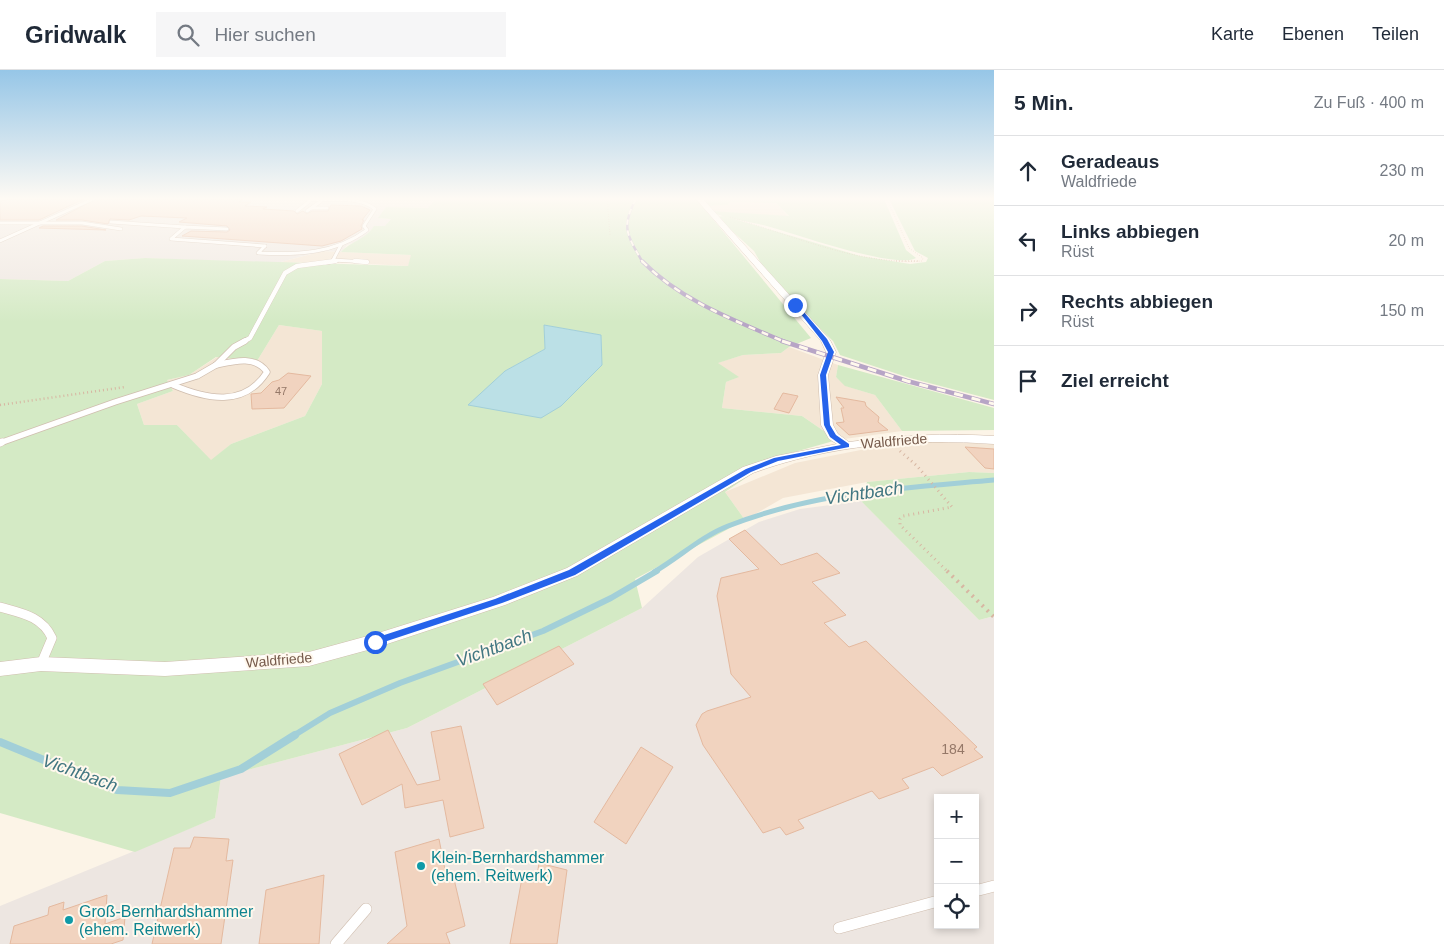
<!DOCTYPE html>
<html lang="de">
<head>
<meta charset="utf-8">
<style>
	body { margin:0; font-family:Helvetica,sans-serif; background:#f6f6f7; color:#1f2937 }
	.controls { position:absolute; right:15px; bottom:15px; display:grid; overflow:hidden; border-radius:0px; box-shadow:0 2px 8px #0003 }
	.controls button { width:45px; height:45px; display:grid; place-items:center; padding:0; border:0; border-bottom:1px solid #e0e1e3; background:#fff; color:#1f2937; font:25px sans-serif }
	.stop { position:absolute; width:15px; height:15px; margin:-11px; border:4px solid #2563eb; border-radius:50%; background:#fff }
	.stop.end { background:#2563eb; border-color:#fff; box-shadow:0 1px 5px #0008 }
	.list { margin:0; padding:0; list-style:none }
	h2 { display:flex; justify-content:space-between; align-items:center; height:65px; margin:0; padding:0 20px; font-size:21px }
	h2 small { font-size:16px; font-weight:400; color:#747a83 }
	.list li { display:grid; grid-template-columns:32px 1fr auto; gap:15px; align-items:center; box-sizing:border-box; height:70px; padding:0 20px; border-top:1px solid #e0e1e3 }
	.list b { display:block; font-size:19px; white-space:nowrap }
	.list p { margin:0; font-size:16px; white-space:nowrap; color:#747a83 }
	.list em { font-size:16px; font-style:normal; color:#747a83 }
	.icon { flex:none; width:28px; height:28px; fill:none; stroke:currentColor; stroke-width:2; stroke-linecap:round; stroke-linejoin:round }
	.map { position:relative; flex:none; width:994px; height:874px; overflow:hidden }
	header { display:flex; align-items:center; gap:30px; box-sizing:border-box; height:70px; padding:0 25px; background:#fff; border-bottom:1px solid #e0e1e3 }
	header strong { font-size:24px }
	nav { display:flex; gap:28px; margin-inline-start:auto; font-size:18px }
	.search { width:350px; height:45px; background:#f6f6f7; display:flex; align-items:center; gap:12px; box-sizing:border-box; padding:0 18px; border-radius:0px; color:#747a83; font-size:19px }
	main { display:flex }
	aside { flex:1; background:#fff }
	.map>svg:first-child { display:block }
</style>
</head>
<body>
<header>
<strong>Gridwalk</strong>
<div class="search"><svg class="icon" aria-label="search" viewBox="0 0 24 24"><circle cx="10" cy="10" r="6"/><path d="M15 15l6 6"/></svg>Hier suchen</div>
<nav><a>Karte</a><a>Ebenen</a><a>Teilen</a></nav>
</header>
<main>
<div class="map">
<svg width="994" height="874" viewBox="0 0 994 874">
	<rect width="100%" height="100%" fill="#fcf4e7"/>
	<g fill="#f4e6d5">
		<path d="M729,132L776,133L789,147L712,141L705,135H728Z"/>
		<path d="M323,181L341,182L412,185L408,196L329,192L277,193Z"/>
		<path d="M279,255L322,261V314L305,346L231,374L211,391L177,355H144L137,334L173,321L167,310L189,305L217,287L257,291Z"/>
		<path d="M789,277L838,295L836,307L846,316L875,325L902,361L837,370L802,346L722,338L726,312L738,307L717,293L743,285L781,283Z"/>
		<path d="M955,371L994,373V403L969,402L867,412L783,428L745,450L725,422L795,393L896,373Z"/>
	</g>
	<g fill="#ede6e1" fill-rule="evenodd">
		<path d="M0,129H435L428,138L386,137L379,148L391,149L385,157L372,159L362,170L347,175L341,182L322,181L277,193L145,188L105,191L68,211L0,209Z"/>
		<path d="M861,431L979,550L994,546V874H0V836L215,748L221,707L407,658L642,538L698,487L759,452L800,439ZM938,728H975V855H938Z"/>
	</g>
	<g fill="#d4eac5" fill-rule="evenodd">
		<path d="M435,129H884L906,180L916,188C896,200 790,162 763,155C751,152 720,148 712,141L789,146L776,133L730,132L728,135L702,136L811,268L789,277L781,283L743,285L718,293L739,307L726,312L722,338L802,346L837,370L777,387L725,422L745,450L635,509L642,538L407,658L221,707L215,748L135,782L0,743V209L68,211L105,191L145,188L408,196L411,185L341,182C351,171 365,170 374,156H385L391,149L378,148L386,137L428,138ZM279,255L322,261V314L305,346L231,374L211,390L177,355H144L137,334L173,321L167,310L189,305L216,287L257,291ZM544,255L601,265L602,295L505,301L545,279Z"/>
		<path d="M889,129H994V330L910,308L840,285L833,271L771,211L754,181L717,147L724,146L860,186L910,194L926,192L928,188L915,181Z"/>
		<path d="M838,295L994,338V360L902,361L875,325L845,316L836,307Z"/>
		<path d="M969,402L994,403V546L979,550L861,431L867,412Z"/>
	</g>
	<path fill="#bbe0e6" stroke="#a2cfd8" d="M544,255L601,265L602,295L561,336L541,348L468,335L505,301L545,279Z"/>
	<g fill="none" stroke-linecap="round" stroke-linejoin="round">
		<path stroke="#a2cfd8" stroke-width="5" d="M654,502C680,487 700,467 728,456C814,422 904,418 994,410"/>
		<path stroke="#a2cfd8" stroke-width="6" d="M293,666L330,643L400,613L543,561L611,528L657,501"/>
		<path stroke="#a2cfd8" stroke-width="8" d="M0,672L117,720L170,723L241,699L295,665"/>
	</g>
	<g fill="#f1d3bf" stroke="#e4b99f">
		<path d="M12,129H84L39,150H0V131Z"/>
		<path d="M96,129H243L239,132H251L245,136L267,137L263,139L294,141L297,144L303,141L307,144L312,141H328L331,135L361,136L370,140L362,150H364L361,156L362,159L341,171L322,176L182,166L191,161L227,162L230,160L227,156L179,152L187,148L141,146L129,150L110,149L108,154L82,150H56Z"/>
		<path d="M43,156H82L106,160L39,158Z"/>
		<path d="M288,303L311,306L284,338L252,339L251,324L261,323L272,312L279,310Z"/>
		<path d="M783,323L798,326L789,343L774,339Z"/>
		<path d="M836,327L865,332L866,336L879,347L878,352L888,360L849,365L836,353L844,352L841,338H844Z"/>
		<path d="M965,377L994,379V399L985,398Z"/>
		<path d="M745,460L781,495L817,483L840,503L812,512L846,545L824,553L849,577L866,571L977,677L974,679L983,687L942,706L933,697L902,709L909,718L879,729L872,721L798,750L804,758L786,765L780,757L763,763L703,675L696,655L702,644L707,641L751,627L731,604L717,526L721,508L759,499L729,469Z"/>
		<path d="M559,576L574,594L497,635L483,614Z"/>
		<path d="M461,656L484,758L450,767L443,730L405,738L402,714L362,735L339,684L388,660L417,715L440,710L431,662Z"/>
		<path d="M641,677L673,697L626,774L594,752Z"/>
		<path d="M194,767L229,769L226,791L233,790L221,874H152L174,778H190Z"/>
		<path d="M439,769L447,810L454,809L465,856L446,863L450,874H387L407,856L395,782Z"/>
		<path d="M539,793L567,800L557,874H510L522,808L536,812Z"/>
		<path d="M324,805L319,874H259L266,820Z"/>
		<path d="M107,825L105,854L125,847L123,870L111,874H10L14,856L48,845L49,837L64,832L63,840Z"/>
	</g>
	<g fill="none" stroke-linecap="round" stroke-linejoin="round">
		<defs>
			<g id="service-far5">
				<path d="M312,138H327"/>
				<path d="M297,141L311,130"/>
				<path d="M307,141L321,131"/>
				<path d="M111,152L185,157"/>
				<path d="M0,153H82L121,159"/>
				<path d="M227,159L185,157L171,169L265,176"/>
				<path d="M0,171L93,129"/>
				<path d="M341,175L333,190L367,192"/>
				<path d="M265,176L258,183C296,185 335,184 367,160L364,156L375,139C358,125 328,131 307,129"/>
				<path d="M325,193L337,191"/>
			</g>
			<g id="service-far4">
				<path d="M355,191L367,192"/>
				<path d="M243,272L250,268L285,203L297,196L335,191"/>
			</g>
			<g id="service-far3">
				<path d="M173,315C206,329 244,338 267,302C255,285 234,291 216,295"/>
				<path d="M0,373L115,332L197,306L216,295L234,277L245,271"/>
			</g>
			<path id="service-far2" d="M0,373L2,372"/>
			<path id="service-far1" d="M0,537C21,543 42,546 52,568L41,594"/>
			<g id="service">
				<path d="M975,821L994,816"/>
				<path d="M839,858L938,831"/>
				<path d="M336,874L366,839"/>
			</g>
			<path id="minor" d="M696,129H703L830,270L836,282L828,305L833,355L838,364L849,372C898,365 945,363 994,366V374C913,368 829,375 753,403L577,506L505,535L375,578L309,596L165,606L41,601L0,606V592L41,587L165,592L309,582L375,564L493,527L567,498L743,397L776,386L837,374L829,369L821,355L818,305L826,282L821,271Z"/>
		</defs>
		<use href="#service-far5" stroke="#d0beaf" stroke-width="4"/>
		<use href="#service-far4" stroke="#d0beaf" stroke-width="5"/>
		<use href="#service-far3" stroke="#d0beaf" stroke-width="7"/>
		<use href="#service-far2" stroke="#d0beaf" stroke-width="8"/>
		<use href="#service-far1" stroke="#d0beaf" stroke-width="10"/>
		<use href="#service" stroke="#d0beaf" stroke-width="12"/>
		<use href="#minor" stroke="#d0beaf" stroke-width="1"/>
		<g stroke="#d7b6a2" stroke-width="1" stroke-dasharray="0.5 2" stroke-linecap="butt">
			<path d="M607,129L610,165"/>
			<path d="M730,147C791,165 857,195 922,191L923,188L909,178L887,129"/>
		</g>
		<path stroke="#d7b6a2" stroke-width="2" stroke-dasharray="0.5 2.5" stroke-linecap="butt" d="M896,191H918"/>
		<path stroke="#d7b6a2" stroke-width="2.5" stroke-dasharray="1 3" stroke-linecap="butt" d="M0,335L125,317"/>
		<path stroke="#d7b6a2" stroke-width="3" stroke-dasharray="1 4" stroke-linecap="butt" d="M900,381L917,396L952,437L903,446L900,449V455L948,502"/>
		<path stroke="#d7b6a2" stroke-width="4" stroke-dasharray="2 5" stroke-linecap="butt" d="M947,501L994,547"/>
		<use href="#service-far5" stroke="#fff" stroke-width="3"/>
		<use href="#service-far4" stroke="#fff" stroke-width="4.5"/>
		<use href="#service-far3" stroke="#fff" stroke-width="5.5"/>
		<use href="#service-far2" stroke="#fff" stroke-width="7"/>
		<use href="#service-far1" stroke="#fff" stroke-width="9"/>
		<use href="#service" stroke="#fff" stroke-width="11"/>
		<use href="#minor" fill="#fff" fill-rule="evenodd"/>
		<defs>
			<path id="rail-far2" d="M636,129C620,158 628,166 643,193"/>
			<path id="rail-far1" d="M642,191C681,231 736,251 785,272"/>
			<path id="rail" d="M782,271L907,311L994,334"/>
		</defs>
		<use href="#rail-far2" stroke="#b7a5c6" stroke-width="2.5"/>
		<use href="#rail-far1" stroke="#b7a5c6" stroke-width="4"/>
		<use href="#rail" stroke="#b7a5c6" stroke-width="4.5"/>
		<use href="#rail-far2" stroke="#fff8ed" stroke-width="2" stroke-dasharray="5.5" stroke-linecap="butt"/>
		<use href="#rail-far1" stroke="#fff8ed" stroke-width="2.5" stroke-dasharray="7" stroke-linecap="butt"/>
		<use href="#rail" stroke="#fff8ed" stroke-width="3" stroke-dasharray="9" stroke-linecap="butt"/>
	</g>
	<linearGradient id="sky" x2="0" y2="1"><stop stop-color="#96c6e7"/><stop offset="0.51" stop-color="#fefaf4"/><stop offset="1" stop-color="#fefaf4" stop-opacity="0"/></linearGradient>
	<rect width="994" height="252" fill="url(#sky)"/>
	<path fill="#2563eb" d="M793,234H797L827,269L834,282L826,305L830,355L836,365L849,374V377L778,391L751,402L575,505L502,533L375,575L372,574V569L495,529L569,500L746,399L774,388L841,375L830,367L824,355L820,305L828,282L822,271Z"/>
	<g fill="#0f9aa8" stroke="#fff8ed" stroke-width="2">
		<circle cx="421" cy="796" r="5"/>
		<circle cx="69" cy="850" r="5"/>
	</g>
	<g text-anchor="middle" stroke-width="4" stroke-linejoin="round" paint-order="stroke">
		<g font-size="11" fill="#957868">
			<text x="281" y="325">47</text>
		</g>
		<g font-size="14" fill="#765a4b" stroke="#fff8ed">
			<text transform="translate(894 371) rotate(-5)" y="5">Waldfriede</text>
			<text transform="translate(279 590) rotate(-5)" y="5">Waldfriede</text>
		</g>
		<g font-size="14" fill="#957868">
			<text x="953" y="684">184</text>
		</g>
		<g font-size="16" fill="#0d838f" stroke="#fff8ed" text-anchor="start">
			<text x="431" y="793">Klein-Bernhardshammer<tspan x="431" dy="18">(ehem. Reitwerk)</tspan></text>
			<text x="79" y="847">Groß-Bernhardshammer<tspan x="79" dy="18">(ehem. Reitwerk)</tspan></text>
		</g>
		<g font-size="18" font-style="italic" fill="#427782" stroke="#fff8ed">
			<text transform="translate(864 423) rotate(-8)" y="6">Vichtbach</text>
			<text transform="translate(494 578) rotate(-20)" y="6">Vichtbach</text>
			<text transform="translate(80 703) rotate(20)" y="6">Vichtbach</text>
		</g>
	</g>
</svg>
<div class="controls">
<button>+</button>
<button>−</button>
<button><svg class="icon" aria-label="locate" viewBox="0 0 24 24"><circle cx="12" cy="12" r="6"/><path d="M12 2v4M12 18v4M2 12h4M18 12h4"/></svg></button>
</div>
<div class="stop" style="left:375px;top:572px"></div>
<div class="stop end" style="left:795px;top:235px"></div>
</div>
<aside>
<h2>5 Min.<small>Zu Fuß · 400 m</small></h2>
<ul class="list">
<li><svg class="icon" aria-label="ahead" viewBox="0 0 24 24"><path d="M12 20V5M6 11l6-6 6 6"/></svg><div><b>Geradeaus</b><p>Waldfriede</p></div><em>230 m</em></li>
<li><svg class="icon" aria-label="left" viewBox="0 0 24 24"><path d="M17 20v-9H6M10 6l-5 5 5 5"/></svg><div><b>Links abbiegen</b><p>Rüst</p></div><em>20 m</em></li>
<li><svg class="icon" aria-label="right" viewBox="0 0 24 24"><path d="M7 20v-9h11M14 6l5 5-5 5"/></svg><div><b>Rechts abbiegen</b><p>Rüst</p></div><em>150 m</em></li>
<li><svg class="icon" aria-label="arrive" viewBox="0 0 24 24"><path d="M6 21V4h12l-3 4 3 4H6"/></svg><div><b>Ziel erreicht</b></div></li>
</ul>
</aside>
</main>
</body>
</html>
